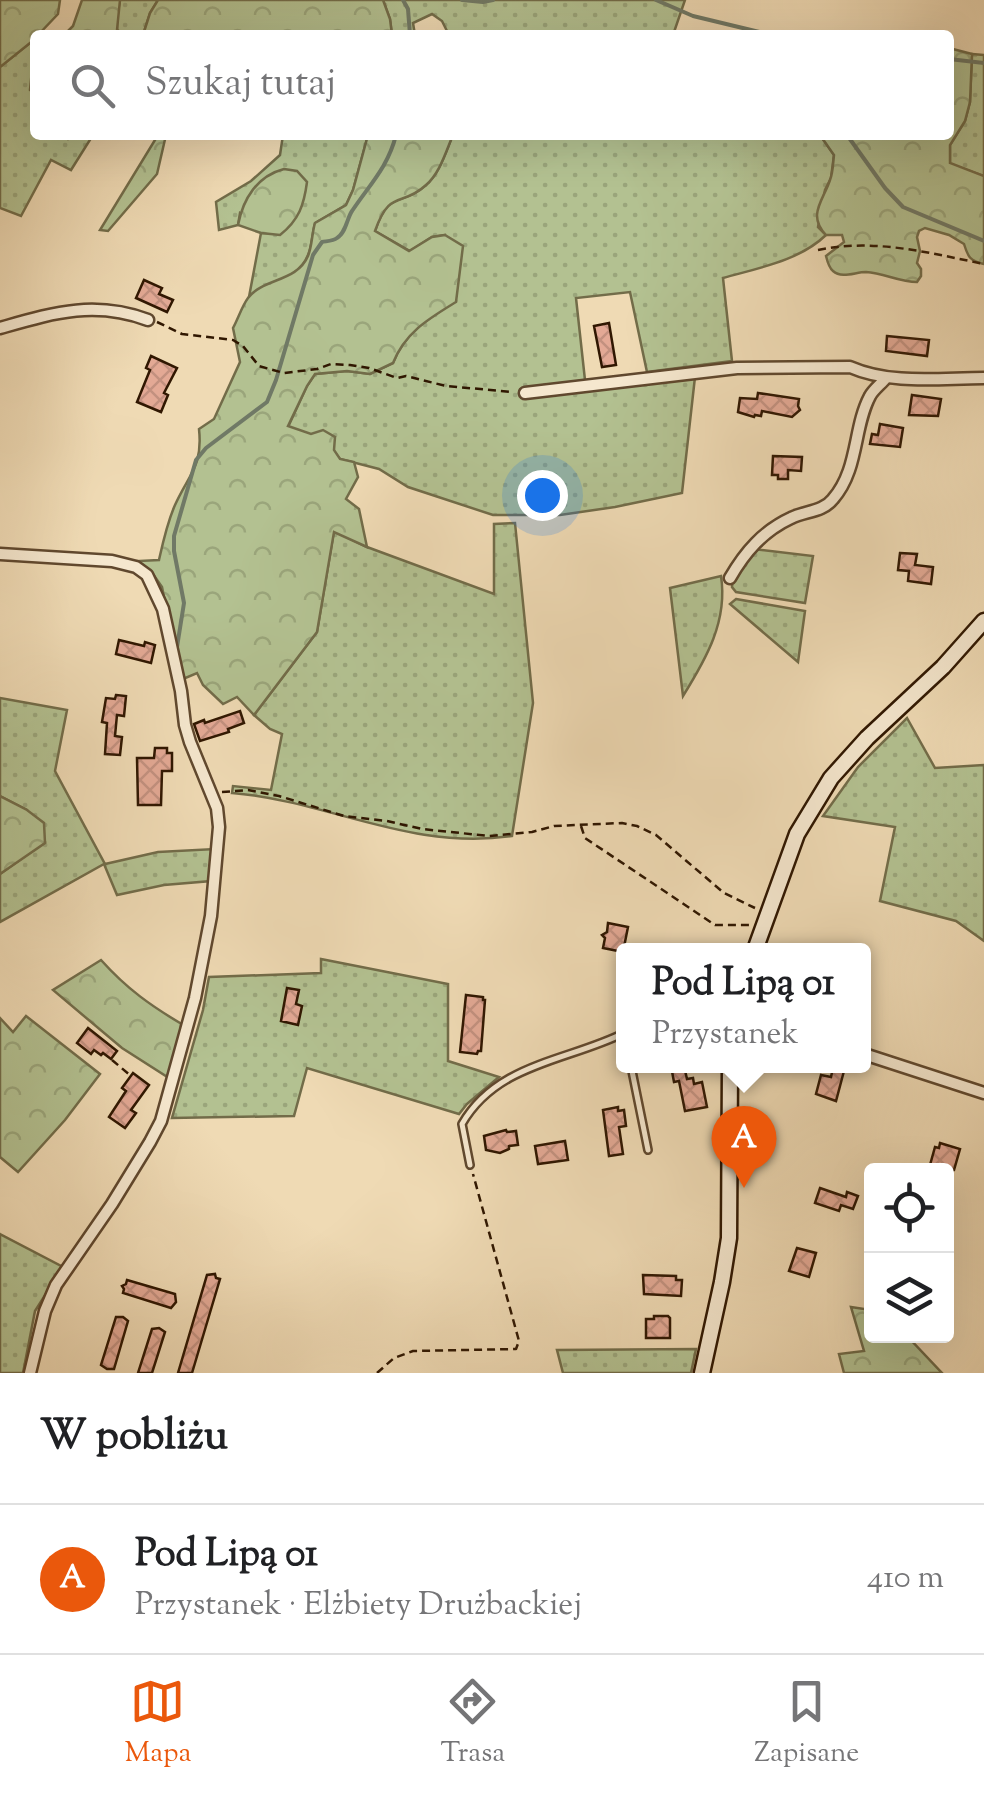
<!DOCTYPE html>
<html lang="pl">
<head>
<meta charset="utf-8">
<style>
	body { margin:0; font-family:"Sorts Mill Goudy",serif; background:#f6f6f6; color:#202124 }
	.controls { position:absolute; right:30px; bottom:30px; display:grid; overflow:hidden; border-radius:10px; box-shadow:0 10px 40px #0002 }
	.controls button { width:90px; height:90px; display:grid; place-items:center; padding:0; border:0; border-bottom:2px solid #e0e0e0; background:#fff; color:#202124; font:50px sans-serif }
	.you { position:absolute; left:542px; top:495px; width:35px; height:35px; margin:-25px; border:8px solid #fff; border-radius:50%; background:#1a73e8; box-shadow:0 0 0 15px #1a73e833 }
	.badge { display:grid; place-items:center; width:65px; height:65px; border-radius:50%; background:#ea580c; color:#fff; font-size:32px; font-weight:700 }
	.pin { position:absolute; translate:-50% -82px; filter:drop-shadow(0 2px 5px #0008) }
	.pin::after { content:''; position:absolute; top:52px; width:35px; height:30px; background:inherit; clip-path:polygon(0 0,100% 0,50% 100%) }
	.popup { position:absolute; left:616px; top:943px; width:255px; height:130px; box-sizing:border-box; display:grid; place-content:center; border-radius:10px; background:#fff; filter:drop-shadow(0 2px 8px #0005); font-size:32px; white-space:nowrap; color:#757577 }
	.popup b { font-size:38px; color:#202124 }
	.popup::after { content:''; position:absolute; left:50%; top:100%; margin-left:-20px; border:20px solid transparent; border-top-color:#fff }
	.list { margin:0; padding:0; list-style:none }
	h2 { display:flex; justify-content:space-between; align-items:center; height:130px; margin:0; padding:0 40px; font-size:42px }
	h2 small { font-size:32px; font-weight:400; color:#757577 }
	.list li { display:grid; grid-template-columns:65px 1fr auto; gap:30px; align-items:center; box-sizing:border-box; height:150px; padding:0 40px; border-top:2px solid #e0e0e0 }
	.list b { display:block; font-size:38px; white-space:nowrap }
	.list p { margin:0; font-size:32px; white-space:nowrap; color:#757577 }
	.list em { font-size:32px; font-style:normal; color:#757577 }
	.icon { flex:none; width:55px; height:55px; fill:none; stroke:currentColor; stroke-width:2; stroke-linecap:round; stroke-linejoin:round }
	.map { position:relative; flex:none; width:984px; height:1373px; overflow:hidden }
	.search { position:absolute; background:#fff; box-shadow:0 10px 40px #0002; left:30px; right:30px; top:30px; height:110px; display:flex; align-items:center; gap:25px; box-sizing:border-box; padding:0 35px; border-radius:10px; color:#757577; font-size:38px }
	.sheet { height:280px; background:#fff }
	nav { display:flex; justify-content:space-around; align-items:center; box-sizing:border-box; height:140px; border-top:2px solid #e0e0e0; background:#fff; font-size:28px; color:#757577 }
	nav a { display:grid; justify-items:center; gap:5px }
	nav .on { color:#ea580c }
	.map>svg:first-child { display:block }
</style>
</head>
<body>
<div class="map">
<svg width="984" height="1373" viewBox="0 0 984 1373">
	<defs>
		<pattern id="grass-dots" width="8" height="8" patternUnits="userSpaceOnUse" patternTransform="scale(2.5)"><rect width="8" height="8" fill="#b3c191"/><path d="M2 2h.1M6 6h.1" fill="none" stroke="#9aa57b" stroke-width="1.8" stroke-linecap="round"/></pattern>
		<pattern id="forest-crowns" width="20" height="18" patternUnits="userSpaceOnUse" patternTransform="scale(2.5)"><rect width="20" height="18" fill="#b3c191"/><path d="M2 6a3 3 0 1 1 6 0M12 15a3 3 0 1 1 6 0" fill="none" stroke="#9aa57b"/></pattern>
		<pattern id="building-cross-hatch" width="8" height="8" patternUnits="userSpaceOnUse" patternTransform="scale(2.5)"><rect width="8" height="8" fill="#e3a995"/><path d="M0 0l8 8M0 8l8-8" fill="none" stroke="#c3917f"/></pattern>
	</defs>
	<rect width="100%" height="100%" fill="#efdab4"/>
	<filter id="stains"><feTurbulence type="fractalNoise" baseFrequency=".002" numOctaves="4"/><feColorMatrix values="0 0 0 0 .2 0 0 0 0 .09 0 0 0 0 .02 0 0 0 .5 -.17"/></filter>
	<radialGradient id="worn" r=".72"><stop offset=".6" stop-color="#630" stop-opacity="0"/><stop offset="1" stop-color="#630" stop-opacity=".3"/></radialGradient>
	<g fill="url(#grass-dots)" stroke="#726c49" stroke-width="2.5">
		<path d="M120,0H158L150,13L143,35H127L117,30V17Z"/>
		<path d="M383,0H685L674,32L688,35H449L442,21L432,14L413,23L415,35H392L390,19Z"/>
		<path d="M35,39L30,90L35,94V135H63L68,139L79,135H93L71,170L51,160L21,216L0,208V67Z"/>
		<path d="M972,54L984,55V176L950,164V145L965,121L970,102Z"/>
		<path d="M283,135H368L353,190L346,205L315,223C312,233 312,246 308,255C299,279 267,284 249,297L261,233H273L240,213L238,225L219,230L216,202L251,181L280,155Z"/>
		<path d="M453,135H820L834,155L831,178L825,190L818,227L826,235C799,261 758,268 723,278L732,361L647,372L630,292L576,298L585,380L523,390L695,377L682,493L615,507L560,515H493L408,487L379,469L340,459C328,441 308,433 288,427L307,386L315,374L347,371L370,374L393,363C405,332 429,318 456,301L445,235L432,237L410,251L375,231C390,187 401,208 426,185C440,173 446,151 453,135Z"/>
		<path d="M515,523L533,703L512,836C410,851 329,801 232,793L233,786L271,790L282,734L270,729L254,715L317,632L334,531L367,547L494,594V524Z"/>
		<path d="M753,549L813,556L805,603L736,592L732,587L733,577Z"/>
		<path d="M721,576C728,621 706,659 683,696L670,588Z"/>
		<path d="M736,599L805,611L798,662L730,604Z"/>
		<path d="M0,698L67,710L55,771L105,864L158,852L215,849L211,881L164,885L117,895L104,864L0,922V874L45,842L27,810L0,796Z"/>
		<path d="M907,718L935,768L984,765V941L956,921L880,901L895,827L823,816L858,767Z"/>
		<path d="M321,959L448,984V1061L499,1077L467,1104L459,1114L307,1068L294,1116L172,1118L203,1010L209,977L321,973Z"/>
		<path d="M0,1234L63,1267L35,1311L23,1373H0Z"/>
		<path d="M696,1349L691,1373H563L557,1350Z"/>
	</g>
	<g fill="url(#forest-crowns)" stroke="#726c49" stroke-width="2.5">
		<path d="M0,0H60L58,14L38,35H35V39L0,67Z"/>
		<path d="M82,0H120L117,30L127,35H64L73,26Z"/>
		<path d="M158,0H383L390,19L392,35H143L150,13Z"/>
		<path d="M949,48L972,54L970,102L965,121L950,145V163L984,176V264C970,261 968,257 964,244L949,235L925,228L919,231L917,237L920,251L917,263L921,269V276L917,282C899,282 884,273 866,272C855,272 842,279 833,271C829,268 827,260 826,256L844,242L842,235H826C807,215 823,201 830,180C833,173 833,163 834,155L820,135H949Z"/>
		<path d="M158,135H166L157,174L108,231L100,230Z"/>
		<path d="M368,135H453C446,151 440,173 426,185C401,208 390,188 375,231L409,251L432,237L445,235L463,246L456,302C430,318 405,332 393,363L370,374L347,371L315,374L307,386L288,426L311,434L323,430L335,437L334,450L340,459L354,462L358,477L346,499L359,509L367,547L334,532L317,632L254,715L237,697L223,704L203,685L197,673L183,679L173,642L162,587L153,574L138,561L159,560C163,542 167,523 175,505C189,474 203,466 199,429L214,419L240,362L233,328C238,319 242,306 248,298C263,278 297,282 308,256C312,247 312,233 315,223L346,205L353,190Z"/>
		<path d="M284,169L297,171L307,182C304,205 299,220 280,235L261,233L238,225C243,199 257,176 284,169Z"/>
		<path d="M0,796L27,810L44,823L45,843L0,874Z"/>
		<path d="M101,960C127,989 151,1006 185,1026L169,1078L122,1048L53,990Z"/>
		<path d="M26,1016L100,1074L65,1120L18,1172L0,1157V1018L13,1032Z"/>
		<path d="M851,1307L871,1310L872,1336H907L942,1373H844L839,1354L864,1351Z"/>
	</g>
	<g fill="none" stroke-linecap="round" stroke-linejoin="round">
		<g stroke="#707966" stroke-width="4">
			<path d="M403,0L408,9L410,35"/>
			<path d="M462,0L483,2L493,0"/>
			<path d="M656,0L693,16L772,35"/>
			<path d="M949,59L984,63"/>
			<path d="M847,135L885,188L903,207L984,241"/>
			<path d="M177,647L184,603L174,551V536L196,460L206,448L267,402L276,380L313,255L322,242C327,241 333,241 337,238C346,233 347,218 352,211C370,184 388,167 396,135"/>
		</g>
	</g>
	<g fill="url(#building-cross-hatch)" stroke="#301701" stroke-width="2.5">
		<path d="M144,280L162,288L159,294L173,300L167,312L136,298Z"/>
		<path d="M609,323L616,365L602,367L594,326Z"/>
		<path d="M887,336L929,340L927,356L886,351Z"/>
		<path d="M151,356L177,368L164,393L168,395L161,412L137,402L150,370L146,368Z"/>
		<path d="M758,393L799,399L798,406L800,410L792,417L762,411L761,416L755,415L754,417L738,412L740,398L757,399Z"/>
		<path d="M912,395L941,399L938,416L909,415Z"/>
		<path d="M880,424L903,428L900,447L870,444L872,434L878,435Z"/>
		<path d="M773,456L802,457L801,471L788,470V479H778V475H772Z"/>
		<path d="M900,553L917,554L915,565L933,567L931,584L908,581L909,571L898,570Z"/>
		<path d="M119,640L144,646L145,642L155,645L151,663L116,654Z"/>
		<path d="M116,695L126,696L124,716L117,715L115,736L122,737L120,755L105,754L107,723L102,722L106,698L115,699Z"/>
		<path d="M240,711L244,723L228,729L229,732L200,741L194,724L204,720L205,723Z"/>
		<path d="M155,748H167V753H172V771H162L161,805H138L137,758H154Z"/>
		<path d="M608,923L628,927L623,952L603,948L605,938L602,935L607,932Z"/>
		<path d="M287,988L299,990L296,1004L302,1006L298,1025L281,1021Z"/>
		<path d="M466,995L483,997V1000H485L481,1051H478L477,1054L460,1052Z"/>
		<path d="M88,1028L117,1051L111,1059L103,1053L101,1055L94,1050L91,1054L77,1043Z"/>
		<path d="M671,1066H684L687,1079L693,1078L694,1084L702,1082L707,1107L685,1111L679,1081L674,1082Z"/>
		<path d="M833,1068L844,1071L836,1101L816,1094L821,1075L831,1077Z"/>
		<path d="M133,1073L149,1085L131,1110L136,1113L125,1128L109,1117L126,1091L122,1088Z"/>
		<path d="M618,1107V1111L624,1110L626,1126L619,1127L623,1154L609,1156L603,1110Z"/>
		<path d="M506,1130L507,1132L516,1131L518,1145L509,1146V1149L500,1153L486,1150L484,1136Z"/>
		<path d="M565,1141L568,1160L538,1164L535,1146Z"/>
		<path d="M940,1143L960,1149L954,1170H932L934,1166L930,1165L935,1147L939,1148Z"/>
		<path d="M820,1188L846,1197L847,1192L858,1196L853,1209L841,1205L839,1211L815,1203Z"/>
		<path d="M797,1248L816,1253L809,1277L789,1271Z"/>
		<path d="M215,1274L216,1278L220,1279L192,1373H178L207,1275Z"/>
		<path d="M643,1275L676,1276V1280H682L681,1296L644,1294Z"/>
		<path d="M127,1280L175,1294L176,1302L171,1308L123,1293L124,1289L122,1286L126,1284Z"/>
		<path d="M654,1316H668L670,1318V1338H646V1319H654Z"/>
		<path d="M116,1317H123L128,1321L114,1369H107L101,1365Z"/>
		<path d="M159,1328L165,1332L152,1373H138L152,1329Z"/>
	</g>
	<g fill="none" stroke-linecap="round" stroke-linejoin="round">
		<defs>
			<g id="lane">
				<path d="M631,1066L648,1150"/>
				<path d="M470,1165L462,1124C497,1063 568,1061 624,1033"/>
			</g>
			<g id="street">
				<path d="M0,328C53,313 94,300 148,320"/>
				<path d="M525,393L737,368L850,367C891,385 940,378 984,378"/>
				<path d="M0,554L112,561L136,567L147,575L163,609L181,691L185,725L190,742L217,808L219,827L211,916L195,998L161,1121L150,1142L112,1204L56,1285L45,1311L30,1373"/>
				<path d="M730,578C745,552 763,531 791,518C805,511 823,512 833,499C859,469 853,428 870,396C873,390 881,384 886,378"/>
				<path d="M864,1054L984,1093"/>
			</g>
			<g id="secondary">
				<path d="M755,950L797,834L831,778L867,738L943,667L984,621"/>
				<path d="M702,1373L722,1282L729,1238L730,1066"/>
			</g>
		</defs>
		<use href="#lane" stroke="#60482e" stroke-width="10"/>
		<use href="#street" stroke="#60482e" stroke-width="15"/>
		<use href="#secondary" stroke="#301701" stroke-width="19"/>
		<g stroke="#301701" stroke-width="2.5" stroke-dasharray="8 5" stroke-linecap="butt">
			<path d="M818,250C875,238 929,253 984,264"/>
			<path d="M157,322L182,334L233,340L243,346L259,366L284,373L317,369L331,364L350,365L369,368L397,378L406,376L446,386L513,392"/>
			<path d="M222,792L248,790L279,796L344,816L387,821L422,829L489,836L532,832L554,826L622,823L637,826L656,835L724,893L755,908"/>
			<path d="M581,826L585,838L715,925H749"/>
			<path d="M112,1060L131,1076"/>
			<path d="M377,1373L394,1358L413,1351L516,1349L519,1341L473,1174"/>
		</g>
		<use href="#lane" stroke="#f5e7ce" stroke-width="5"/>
		<use href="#street" stroke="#f5e7ce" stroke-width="10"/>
		<use href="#secondary" stroke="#f5e7ce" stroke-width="14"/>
	</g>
	<rect width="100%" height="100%" filter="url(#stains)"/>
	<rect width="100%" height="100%" fill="url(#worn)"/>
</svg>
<div class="controls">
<button><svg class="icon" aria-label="locate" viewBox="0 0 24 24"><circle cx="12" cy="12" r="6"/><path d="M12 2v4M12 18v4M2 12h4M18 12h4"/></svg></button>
<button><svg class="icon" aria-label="layers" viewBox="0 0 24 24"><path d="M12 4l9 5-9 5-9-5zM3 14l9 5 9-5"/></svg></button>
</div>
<div class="you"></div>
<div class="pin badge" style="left:744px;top:1188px">A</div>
<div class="popup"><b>Pod Lipą 01</b>Przystanek</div>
<div class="search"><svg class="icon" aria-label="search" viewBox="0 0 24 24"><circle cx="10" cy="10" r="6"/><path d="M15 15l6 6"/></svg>Szukaj tutaj</div>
</div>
<section class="sheet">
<h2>W pobliżu<small></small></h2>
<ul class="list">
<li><span class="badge">A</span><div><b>Pod Lipą 01</b><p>Przystanek · Elżbiety Drużbackiej</p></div><em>410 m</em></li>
</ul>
</section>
<nav>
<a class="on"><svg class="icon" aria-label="map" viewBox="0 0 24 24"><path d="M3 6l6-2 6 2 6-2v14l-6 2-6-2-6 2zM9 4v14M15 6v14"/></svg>Mapa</a>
<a><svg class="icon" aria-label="directions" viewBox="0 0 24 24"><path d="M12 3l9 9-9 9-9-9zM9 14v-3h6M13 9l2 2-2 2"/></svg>Trasa</a>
<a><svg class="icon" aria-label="saved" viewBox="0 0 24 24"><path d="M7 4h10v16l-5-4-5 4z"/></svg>Zapisane</a>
</nav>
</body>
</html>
